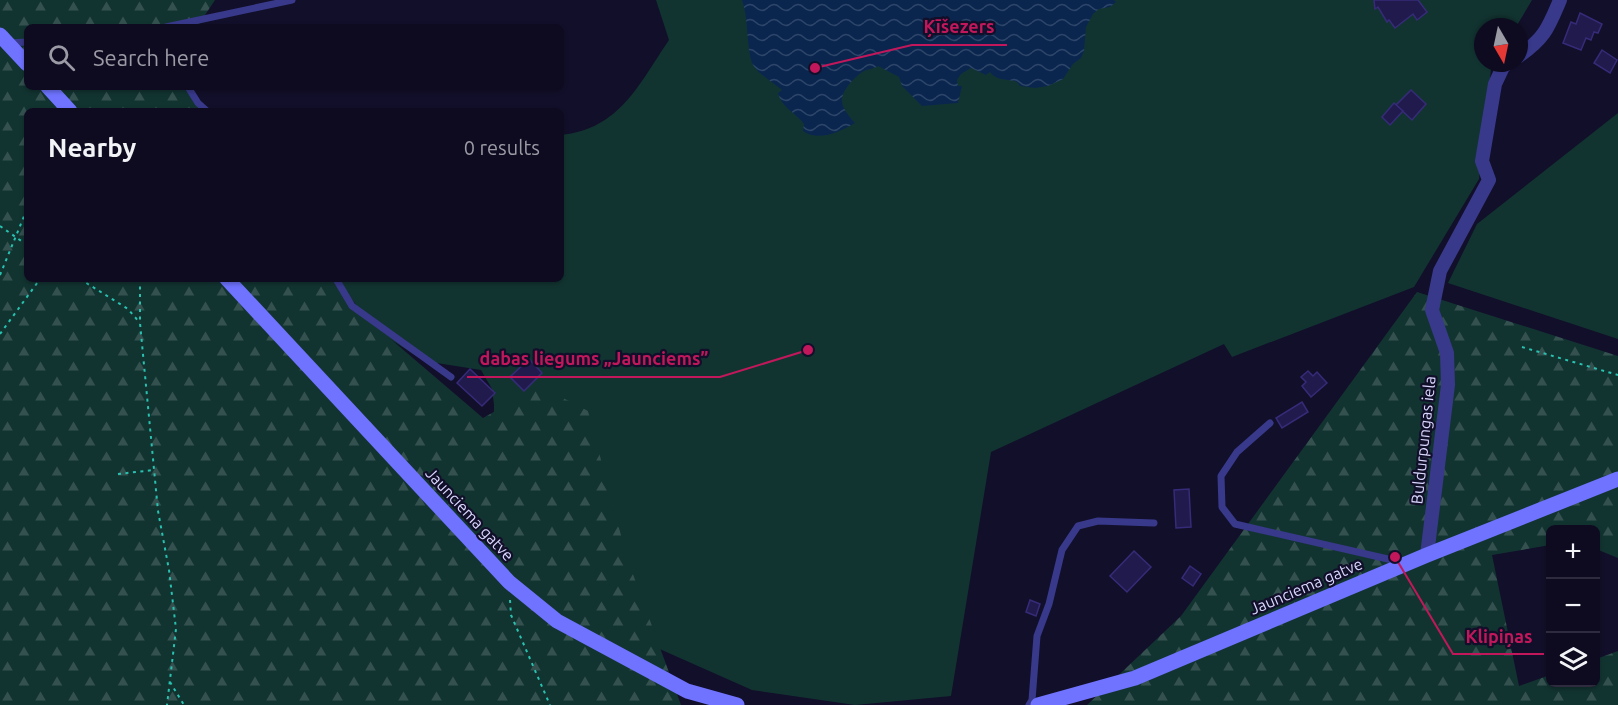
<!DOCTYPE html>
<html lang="en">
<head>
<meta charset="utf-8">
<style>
	body { margin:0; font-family:Ubuntu,sans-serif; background:#1c192d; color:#f1f3f6 }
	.controls { position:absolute; right:18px; bottom:18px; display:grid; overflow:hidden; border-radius:9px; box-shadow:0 2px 4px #0004 }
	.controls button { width:54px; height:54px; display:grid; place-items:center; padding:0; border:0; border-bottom:2px solid #2e2b3e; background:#0e0b20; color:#f1f3f6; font:30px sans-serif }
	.compass { position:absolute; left:1474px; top:18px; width:54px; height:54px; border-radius:50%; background:#0e0b20; box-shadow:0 2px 4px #0004; rotate:171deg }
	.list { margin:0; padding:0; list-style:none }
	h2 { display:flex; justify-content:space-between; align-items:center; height:78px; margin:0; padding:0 24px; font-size:26px }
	h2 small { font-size:20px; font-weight:400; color:#9b9ba5 }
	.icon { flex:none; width:33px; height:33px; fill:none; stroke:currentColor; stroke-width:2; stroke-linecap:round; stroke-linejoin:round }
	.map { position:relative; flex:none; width:1618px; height:705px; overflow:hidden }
	.search { position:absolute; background:#0e0b20; box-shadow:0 2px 4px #0004; left:24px; top:24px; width:540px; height:66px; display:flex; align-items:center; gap:15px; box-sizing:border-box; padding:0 21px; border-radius:9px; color:#9b9ba5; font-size:22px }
	.panel { position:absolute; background:#0e0b20; box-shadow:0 2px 4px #0004; left:24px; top:108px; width:540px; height:174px; border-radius:9px }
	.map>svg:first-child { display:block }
</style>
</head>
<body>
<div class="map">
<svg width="1618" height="705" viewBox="0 0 1618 705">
	<defs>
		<pattern id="forest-firs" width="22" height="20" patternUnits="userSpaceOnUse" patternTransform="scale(1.5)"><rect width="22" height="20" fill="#123431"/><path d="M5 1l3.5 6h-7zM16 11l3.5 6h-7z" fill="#345150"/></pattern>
		<pattern id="water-waves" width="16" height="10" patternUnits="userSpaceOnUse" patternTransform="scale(1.5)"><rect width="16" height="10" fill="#0a264e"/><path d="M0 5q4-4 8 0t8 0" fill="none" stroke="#2d4569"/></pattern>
	</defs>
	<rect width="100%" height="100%" fill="#120f2a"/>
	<g fill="#123431">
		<path d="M656,0H1532L1516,27H1483V63H1494L1491,69L1479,179L1414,287L1232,357L1224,344L991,452L951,696L855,705L752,690L601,623L493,480L494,405L492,389L481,370L424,361L373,328L337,279H561V135C620,129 639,84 669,40Z"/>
		<path d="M1618,113V339L1448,283L1477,224Z"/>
	</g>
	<g fill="url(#forest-firs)">
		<path d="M0,0H215L197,27H27V87H188L207,111H27V279H336L352,306L483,418L540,386L588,411L627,558L681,705H0Z"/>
		<path d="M1417,292L1618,356V558L1596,549V530H1550V545L1492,555L1519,686L1550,675V682H1596V659L1618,651V705H1087L1181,616Z"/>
	</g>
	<path fill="url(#water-waves)" d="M742,0H1114L1116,2L1110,7L1099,9L1093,14L1086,27L1084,51L1081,58L1073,64L1063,79L1048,86L1035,88L1020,86L1017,82C1007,78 998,82 990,72L986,75L971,68L961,74L957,80L958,86H962L958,103L922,106L902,86L899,77L878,66C874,69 869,69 864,71C855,76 841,91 842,102C843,109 850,118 855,123C840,132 818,142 803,131L804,124C795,112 782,108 778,93L782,90C774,83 759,75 753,65C746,50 749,19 742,0Z"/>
	<g fill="#211a4c" stroke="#362b79" stroke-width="1.5">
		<path d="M1374,0H1418L1427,12L1417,20L1413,14L1395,28L1389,20L1387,22L1378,7L1375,9Z"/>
		<path d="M1580,13L1602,24L1598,33L1594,32L1591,40L1586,38L1581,50L1563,43L1571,22L1576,24Z"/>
		<path d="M1602,50L1617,60L1610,73L1594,63Z"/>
		<path d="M1411,90L1426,104L1412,120L1396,105Z"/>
		<path d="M1394,103L1403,111L1390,125L1382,117Z"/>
		<path d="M529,359L542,373L524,391L510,377Z"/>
		<path d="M470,369L495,393L482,406L457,383Z"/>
		<path d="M1308,371L1313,376L1317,372L1327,383L1311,397L1302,386L1306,382L1301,377Z"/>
		<path d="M1302,402L1308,412L1282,428L1276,418Z"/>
		<path d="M1189,489L1191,527L1176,528L1174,490Z"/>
		<path d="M1134,551L1151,567L1127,592L1110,576Z"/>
		<path d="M1190,566L1201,574L1193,586L1182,578Z"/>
		<path d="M1030,600L1040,604L1036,616L1026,612Z"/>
	</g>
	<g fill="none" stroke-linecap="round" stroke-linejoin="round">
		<g stroke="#29c1b0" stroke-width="2" stroke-dasharray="3 4.5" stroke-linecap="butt">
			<path d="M0,226L27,245"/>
			<path d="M0,275L27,209"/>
			<path d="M80,279L128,309L140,323"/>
			<path d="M140,279V323L158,511L169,570L176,629L167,705"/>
			<path d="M0,334L40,279"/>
			<path d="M1522,347L1618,375"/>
			<path d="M118,474L154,470"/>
			<path d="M510,600L511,615L550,705"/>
			<path d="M170,682L184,705"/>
		</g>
		<g stroke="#38398b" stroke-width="7">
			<path d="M166,27L292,0"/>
			<path d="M9,43L27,42"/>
			<path d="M188,87L198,103L207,111"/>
			<path d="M336,279L352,306L451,377"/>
			<path d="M1270,423L1237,452L1221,476L1222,507L1235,524L1401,562"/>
			<path d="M1029,705L1032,700L1037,636L1049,604L1062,550L1078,526L1098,521L1154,523"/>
		</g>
		<g stroke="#38398b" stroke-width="14">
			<path d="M1519,56C1545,38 1548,28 1560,0"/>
			<path d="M1427,555L1448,385L1447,353L1432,310L1440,271L1489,180L1482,161L1495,84L1503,67L1508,63"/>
		</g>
		<g stroke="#6f73ff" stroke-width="15">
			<path d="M0,35L27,64"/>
			<path d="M48,87L70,111"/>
			<path d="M227,279L509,582L557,621L687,691L737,705"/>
			<path d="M1038,705L1135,678L1427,555L1618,479"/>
		</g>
	</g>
	<g text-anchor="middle" stroke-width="4.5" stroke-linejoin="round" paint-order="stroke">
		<g font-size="16" fill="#dad8ff" stroke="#120f2a">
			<text transform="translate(1423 440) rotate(-84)" y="6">Buldurpungas iela</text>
			<text transform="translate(470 514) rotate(47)" y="6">Jaunciema gatve</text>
			<text transform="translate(1306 586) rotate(-23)" y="6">Jaunciema gatve</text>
		</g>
	</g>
	<path fill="none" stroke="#c2185b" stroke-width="2" d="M815 68L912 45H1007M808 350L720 377H467M1395 557L1453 654H1544"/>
	<g fill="#c2185b" stroke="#120f2a" stroke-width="2">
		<circle cx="815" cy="68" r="6"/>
		<circle cx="808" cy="350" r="6"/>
		<circle cx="1395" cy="557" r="6"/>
	</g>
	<g font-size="18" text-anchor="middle" font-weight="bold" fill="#c2185b" stroke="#120f2a" stroke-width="4.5" stroke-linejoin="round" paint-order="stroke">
		<text x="959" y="33">Ķīšezers</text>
		<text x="594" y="365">dabas liegums „Jaunciems”</text>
		<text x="1499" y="643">Klipiņas</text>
	</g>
</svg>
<div class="controls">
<button>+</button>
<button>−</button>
<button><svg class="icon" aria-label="layers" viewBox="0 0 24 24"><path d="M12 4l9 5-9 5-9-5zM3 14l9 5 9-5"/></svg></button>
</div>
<svg class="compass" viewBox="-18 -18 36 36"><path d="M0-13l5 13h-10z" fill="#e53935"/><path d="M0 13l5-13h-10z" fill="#9b9ba5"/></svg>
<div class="search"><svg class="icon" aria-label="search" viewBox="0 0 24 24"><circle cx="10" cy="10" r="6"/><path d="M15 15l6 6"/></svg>Search here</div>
<section class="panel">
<h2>Nearby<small>0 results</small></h2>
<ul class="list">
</ul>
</section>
</div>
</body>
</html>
